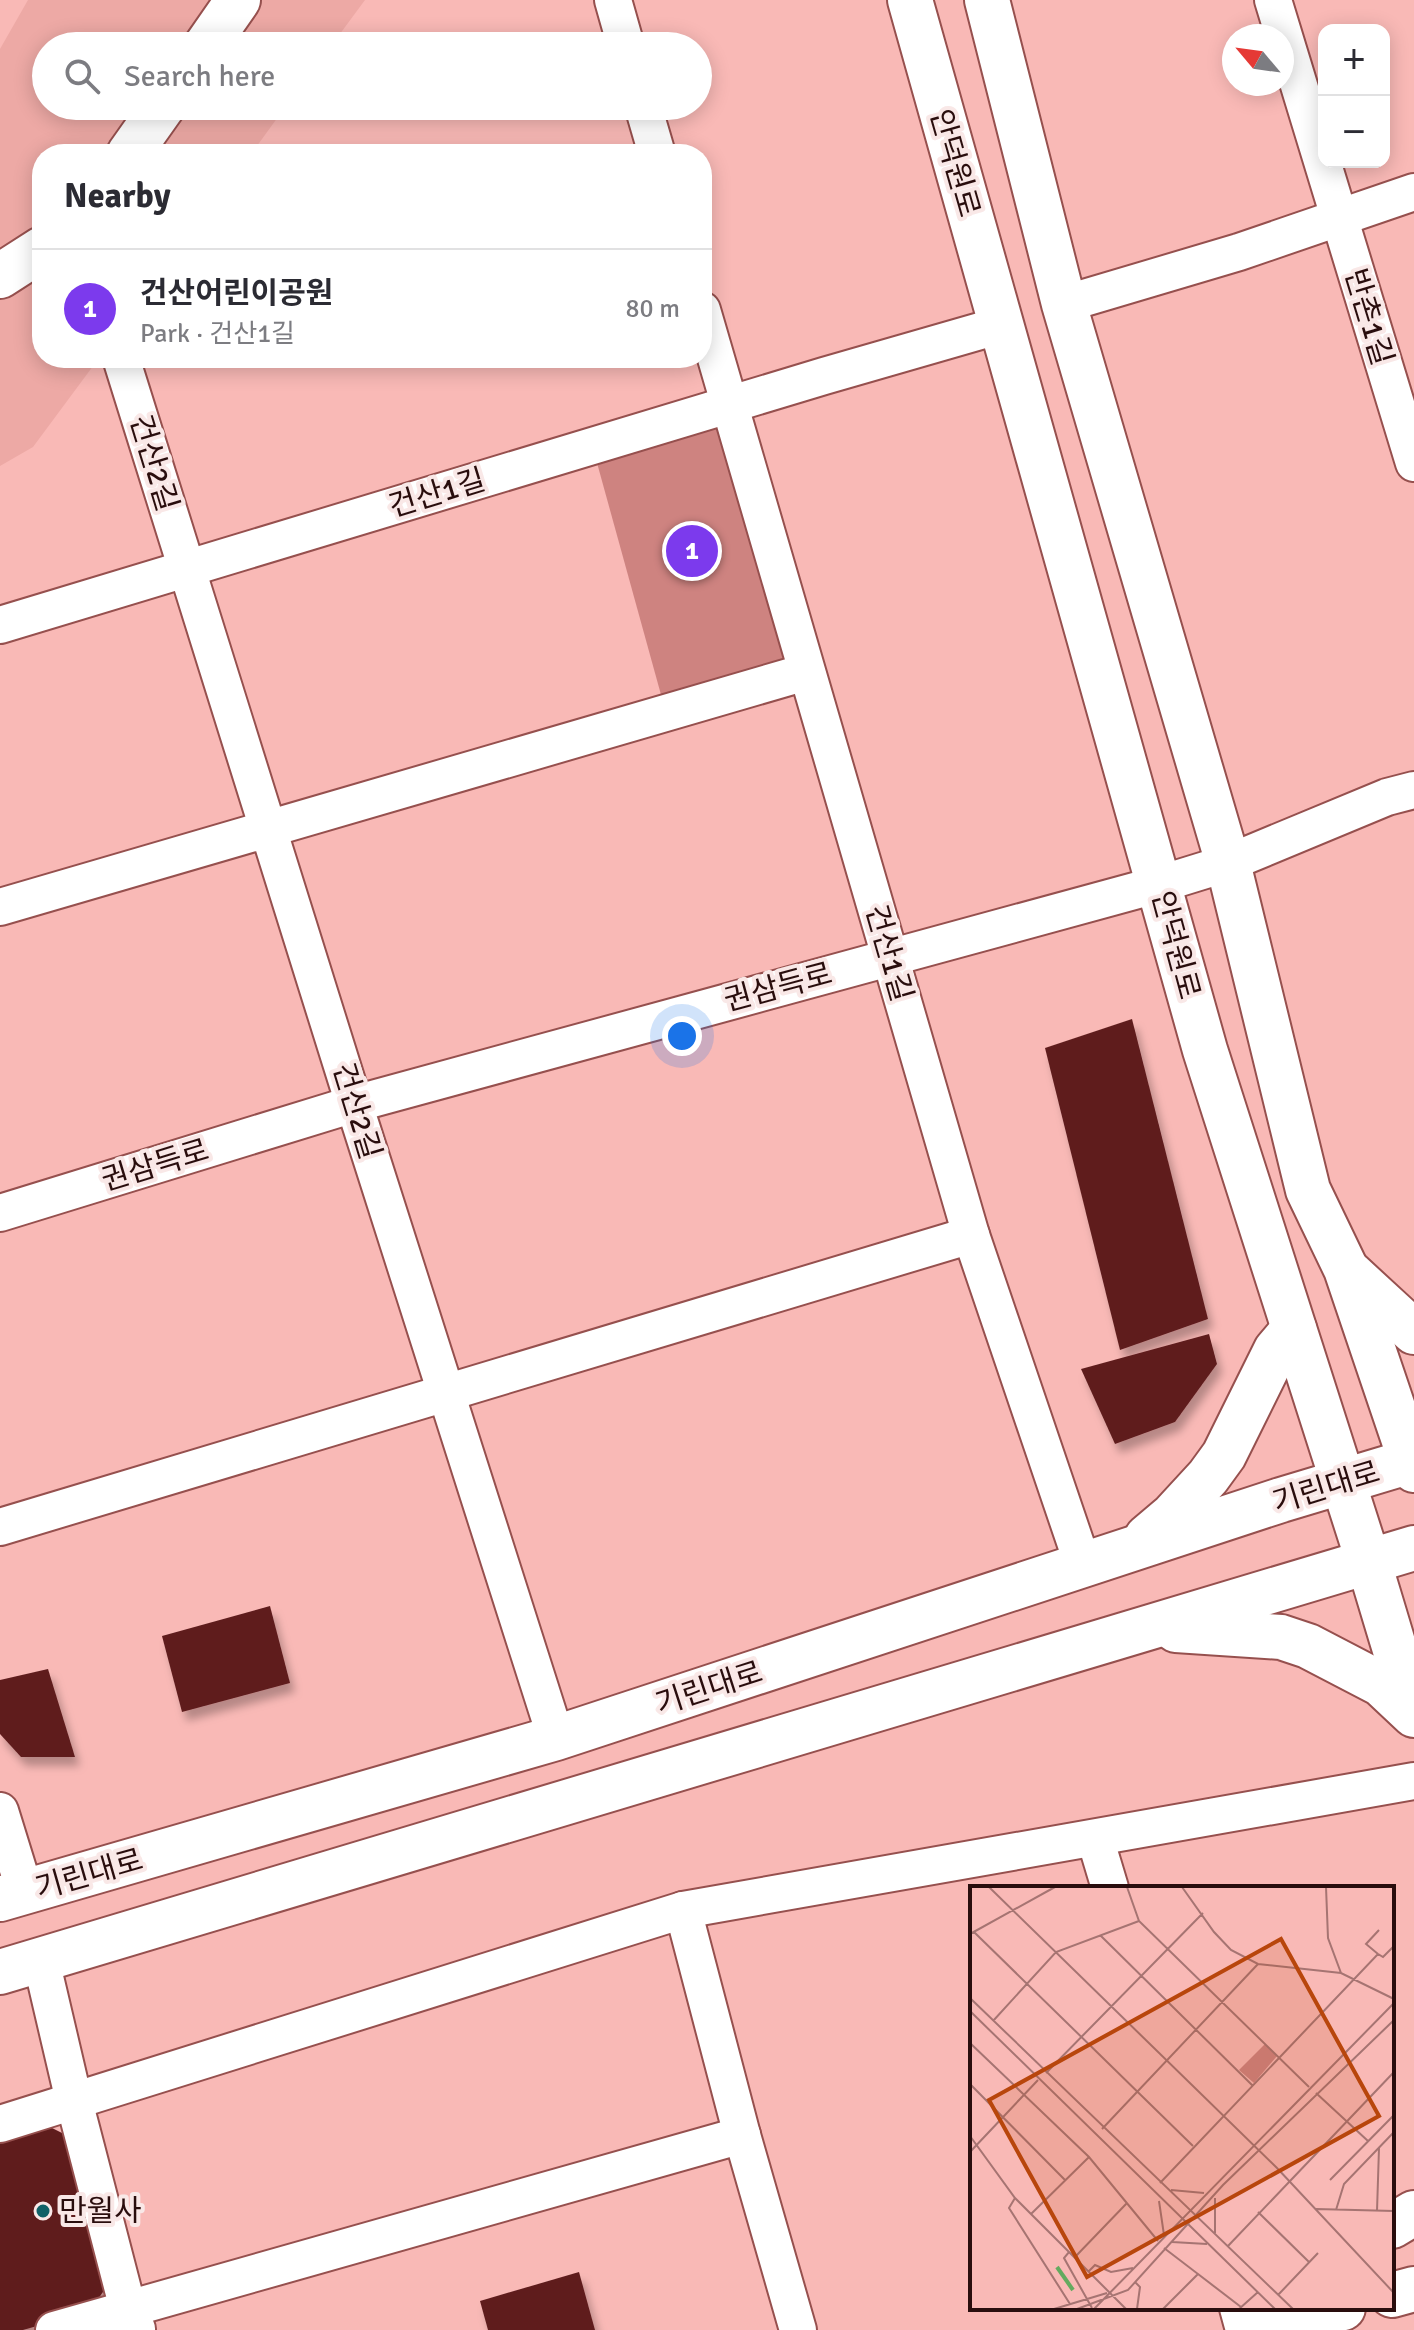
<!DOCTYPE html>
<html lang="en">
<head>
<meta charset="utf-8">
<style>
	body { margin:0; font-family:Signika,"Noto Sans KR",sans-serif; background:#f2f2f3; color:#2b2b33 }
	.controls { position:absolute; right:24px; top:24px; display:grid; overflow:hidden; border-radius:16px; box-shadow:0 4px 20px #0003 }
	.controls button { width:72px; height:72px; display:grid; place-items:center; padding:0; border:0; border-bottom:2px solid #e1e1e2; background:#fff; color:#2b2b33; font:40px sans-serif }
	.compass { position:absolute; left:1222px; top:24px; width:72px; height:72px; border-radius:50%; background:#fff; box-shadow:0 4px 20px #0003; rotate:299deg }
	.you { position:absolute; left:682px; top:1036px; width:28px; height:28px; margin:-20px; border:6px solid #fff; border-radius:50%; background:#1a73e8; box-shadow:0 0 0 12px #1a73e833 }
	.badge { display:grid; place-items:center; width:52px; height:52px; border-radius:50%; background:#7c3aed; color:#fff; font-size:26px; font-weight:700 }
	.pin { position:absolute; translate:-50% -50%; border:4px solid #fff; box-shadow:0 2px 8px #0006 }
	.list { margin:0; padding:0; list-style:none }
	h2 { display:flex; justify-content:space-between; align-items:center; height:104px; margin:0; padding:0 32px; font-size:34px }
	h2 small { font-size:26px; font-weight:400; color:#7c7c81 }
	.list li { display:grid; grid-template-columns:52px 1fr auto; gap:24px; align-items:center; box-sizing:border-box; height:120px; padding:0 32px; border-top:2px solid #e1e1e2 }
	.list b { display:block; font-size:30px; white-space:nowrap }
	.list p { margin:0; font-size:26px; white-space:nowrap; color:#7c7c81 }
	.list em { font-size:26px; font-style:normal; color:#7c7c81 }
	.icon { flex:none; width:44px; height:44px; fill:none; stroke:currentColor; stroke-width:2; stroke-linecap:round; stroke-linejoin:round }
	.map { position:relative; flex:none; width:1414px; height:2330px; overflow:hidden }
	.search { position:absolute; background:#fff; box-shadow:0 4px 20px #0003; left:32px; top:32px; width:680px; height:88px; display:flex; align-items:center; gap:20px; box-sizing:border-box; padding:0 28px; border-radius:44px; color:#7c7c81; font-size:30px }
	.panel { position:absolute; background:#fff; box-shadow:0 4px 20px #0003; left:32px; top:144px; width:680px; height:224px; border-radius:32px }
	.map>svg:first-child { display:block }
</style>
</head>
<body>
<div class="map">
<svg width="1414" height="2330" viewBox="0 0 1414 2330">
	<defs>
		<filter id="shadow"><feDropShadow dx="5" dy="9" stdDeviation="4" flood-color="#0004"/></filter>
	</defs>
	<rect width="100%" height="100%" fill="#f9b9b6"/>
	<path fill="#eda9a5" d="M28,0H365L331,46H46V106H286L251,154H42V358H99L33,447L0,466V49Z"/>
	<path fill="#ce8380" d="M708,420L728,427L790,650L781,669L663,702L594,452Z"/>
	<g fill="#5e1e1f" filter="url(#shadow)">
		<path d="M1132,1019L1208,1319L1120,1350L1045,1048Z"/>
		<path d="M1209,1334L1217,1364L1175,1422L1115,1444L1081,1369Z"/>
		<path d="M270,1606L290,1683L182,1712L162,1636Z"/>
		<path d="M48,1669L75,1757H21L0,1734V1680Z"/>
		<path d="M38,2121L66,2135L107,2286L90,2311L23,2330H0V2133Z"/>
		<path d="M579,2272L595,2330H488L480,2301Z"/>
	</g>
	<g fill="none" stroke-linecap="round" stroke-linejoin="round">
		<defs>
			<g id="minor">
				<path d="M613,0L626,46"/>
				<path d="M1273,0L1414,463"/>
				<path d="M643,106L657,154"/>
				<path d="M1064,304L1239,252L1414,192"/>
				<path d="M702,310L971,1235L1083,1565"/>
				<path d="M121,358L354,1104L556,1738"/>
				<path d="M0,625L824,376L1001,325"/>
				<path d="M0,907L806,672"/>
				<path d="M0,1213L354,1104L1160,884L1228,863L1387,797L1414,790"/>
				<path d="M0,1527L971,1235"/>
				<path d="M0,1811L25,1892"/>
				<path d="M1095,1838L1110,1888"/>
				<path d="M683,1910L742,2135L798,2330"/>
				<path d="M41,1960L74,2101L128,2309L137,2329"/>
				<path d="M0,2124L683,1910L1414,1781"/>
				<path d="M1238,2308L1244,2330"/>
				<path d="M54,2330L742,2135"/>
			</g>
			<g id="tertiary">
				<path d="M910,0L1205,1050L1368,1560L1414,1713"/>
				<path d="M987,0L1064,304L1228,863L1308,1190L1346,1269L1414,1470"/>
				<path d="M206,46L238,0"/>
				<path d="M129,154L163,106"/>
				<path d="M0,276L42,249"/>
				<path d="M1351,1274L1414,1332"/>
				<path d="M1147,1537L1173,1515L1208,1477L1224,1455L1276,1350L1294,1329"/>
				<path d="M1176,1630L1281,1637L1308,1646L1381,1684L1414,1715"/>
				<path d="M0,1899L556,1738L1281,1500L1414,1460"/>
				<path d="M0,1972L1414,1548"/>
				<path d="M1392,2226L1414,2213"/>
				<path d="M1392,2295L1414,2289"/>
				<path d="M1265,2330L1343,2308"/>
			</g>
		</defs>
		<use href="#minor" stroke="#96504e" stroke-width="40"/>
		<use href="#tertiary" stroke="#96504e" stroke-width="48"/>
		<use href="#minor" stroke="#fff" stroke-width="36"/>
		<use href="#tertiary" stroke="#fff" stroke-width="44"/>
	</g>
	<circle fill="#106167" stroke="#f9e8e7" stroke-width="3" cx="43" cy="2211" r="8"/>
	<g text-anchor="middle" stroke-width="8" stroke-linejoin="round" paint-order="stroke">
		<g font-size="30" fill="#290d0d" stroke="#f9e8e7">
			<text transform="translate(955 163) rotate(74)" y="10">안덕원로</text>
			<text transform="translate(1369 317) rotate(73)" y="10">반촌1길</text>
			<text transform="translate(154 463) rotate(73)" y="10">건산2길</text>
			<text transform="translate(437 493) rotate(-17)" y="10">건산1길</text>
			<text transform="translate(1176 945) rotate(75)" y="10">안덕원로</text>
			<text transform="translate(889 953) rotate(74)" y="10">건산1길</text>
			<text transform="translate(778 987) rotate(-15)" y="10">권삼득로</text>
			<text transform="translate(357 1111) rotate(73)" y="10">건산2길</text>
			<text transform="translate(155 1165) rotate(-17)" y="10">권삼득로</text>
			<text transform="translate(1326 1487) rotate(-17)" y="10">기린대로</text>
			<text transform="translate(709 1688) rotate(-18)" y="10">기린대로</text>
			<text transform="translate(89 1874) rotate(-16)" y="10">기린대로</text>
		</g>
		<g font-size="30" fill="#290d0d" stroke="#f9e8e7" text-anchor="start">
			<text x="59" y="2221">만월사</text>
		</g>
	</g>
	<g transform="translate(970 1886)">
		<rect width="424" height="424" fill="#f9b9b6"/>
		<path d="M295,158L307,170L284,197L269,184Z" fill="#ce8380"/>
		<path fill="none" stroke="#64aa5f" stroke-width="4" d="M87,381L103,404"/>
		<path fill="none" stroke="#a67472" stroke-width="2" d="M19,1L307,282L424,407M157,1L169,35L339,201M212,1L244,46L261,64L288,78L371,87L424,113M356,1L358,52L371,87M4,46L223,260M0,48L85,1M130,49L283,200M408,68L396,58L409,44M0,112L323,423M0,125L305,423M23,135L86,66L169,35M0,157L119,271L188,355M76,187L233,27M0,198L95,294M346,207L398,255M132,243L288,78M0,250L45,312L156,423M0,266L68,194M360,294L424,229M190,297L408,68L413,71L424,60M201,304L234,307M45,312L39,322L100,418M245,312V347M189,315L194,349M346,323L424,325M366,324L374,298L424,246M407,325L409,262M288,326L339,376M61,328L119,271M202,356L237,358M258,360L424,186M99,366L94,372L122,422M105,371L157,317M119,385L125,379L141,386L163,382M228,388L271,421M165,396L170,401L167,423M308,409L348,367M84,423L137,407M107,423L158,404L253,299L424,134M124,423L424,117M193,423L228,388L194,362M269,423L288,406"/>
		<path fill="#b8460c" fill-opacity="0.15" stroke="#b8460c" stroke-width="4" d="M311,53L409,230L117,391L19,214Z"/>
		<rect width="424" height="424" fill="none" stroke="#290d0d" stroke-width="4"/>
	</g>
</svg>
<div class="controls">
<button>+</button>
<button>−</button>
</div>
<svg class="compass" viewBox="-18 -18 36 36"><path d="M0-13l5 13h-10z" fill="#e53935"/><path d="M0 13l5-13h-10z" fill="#7c7c81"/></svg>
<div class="you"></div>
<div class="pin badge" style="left:692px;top:551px">1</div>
<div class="search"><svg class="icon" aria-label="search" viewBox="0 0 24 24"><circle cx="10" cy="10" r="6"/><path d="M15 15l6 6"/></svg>Search here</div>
<section class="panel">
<h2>Nearby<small></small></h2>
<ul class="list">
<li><span class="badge">1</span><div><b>건산어린이공원</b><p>Park · 건산1길</p></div><em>80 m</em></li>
</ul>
</section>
</div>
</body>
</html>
